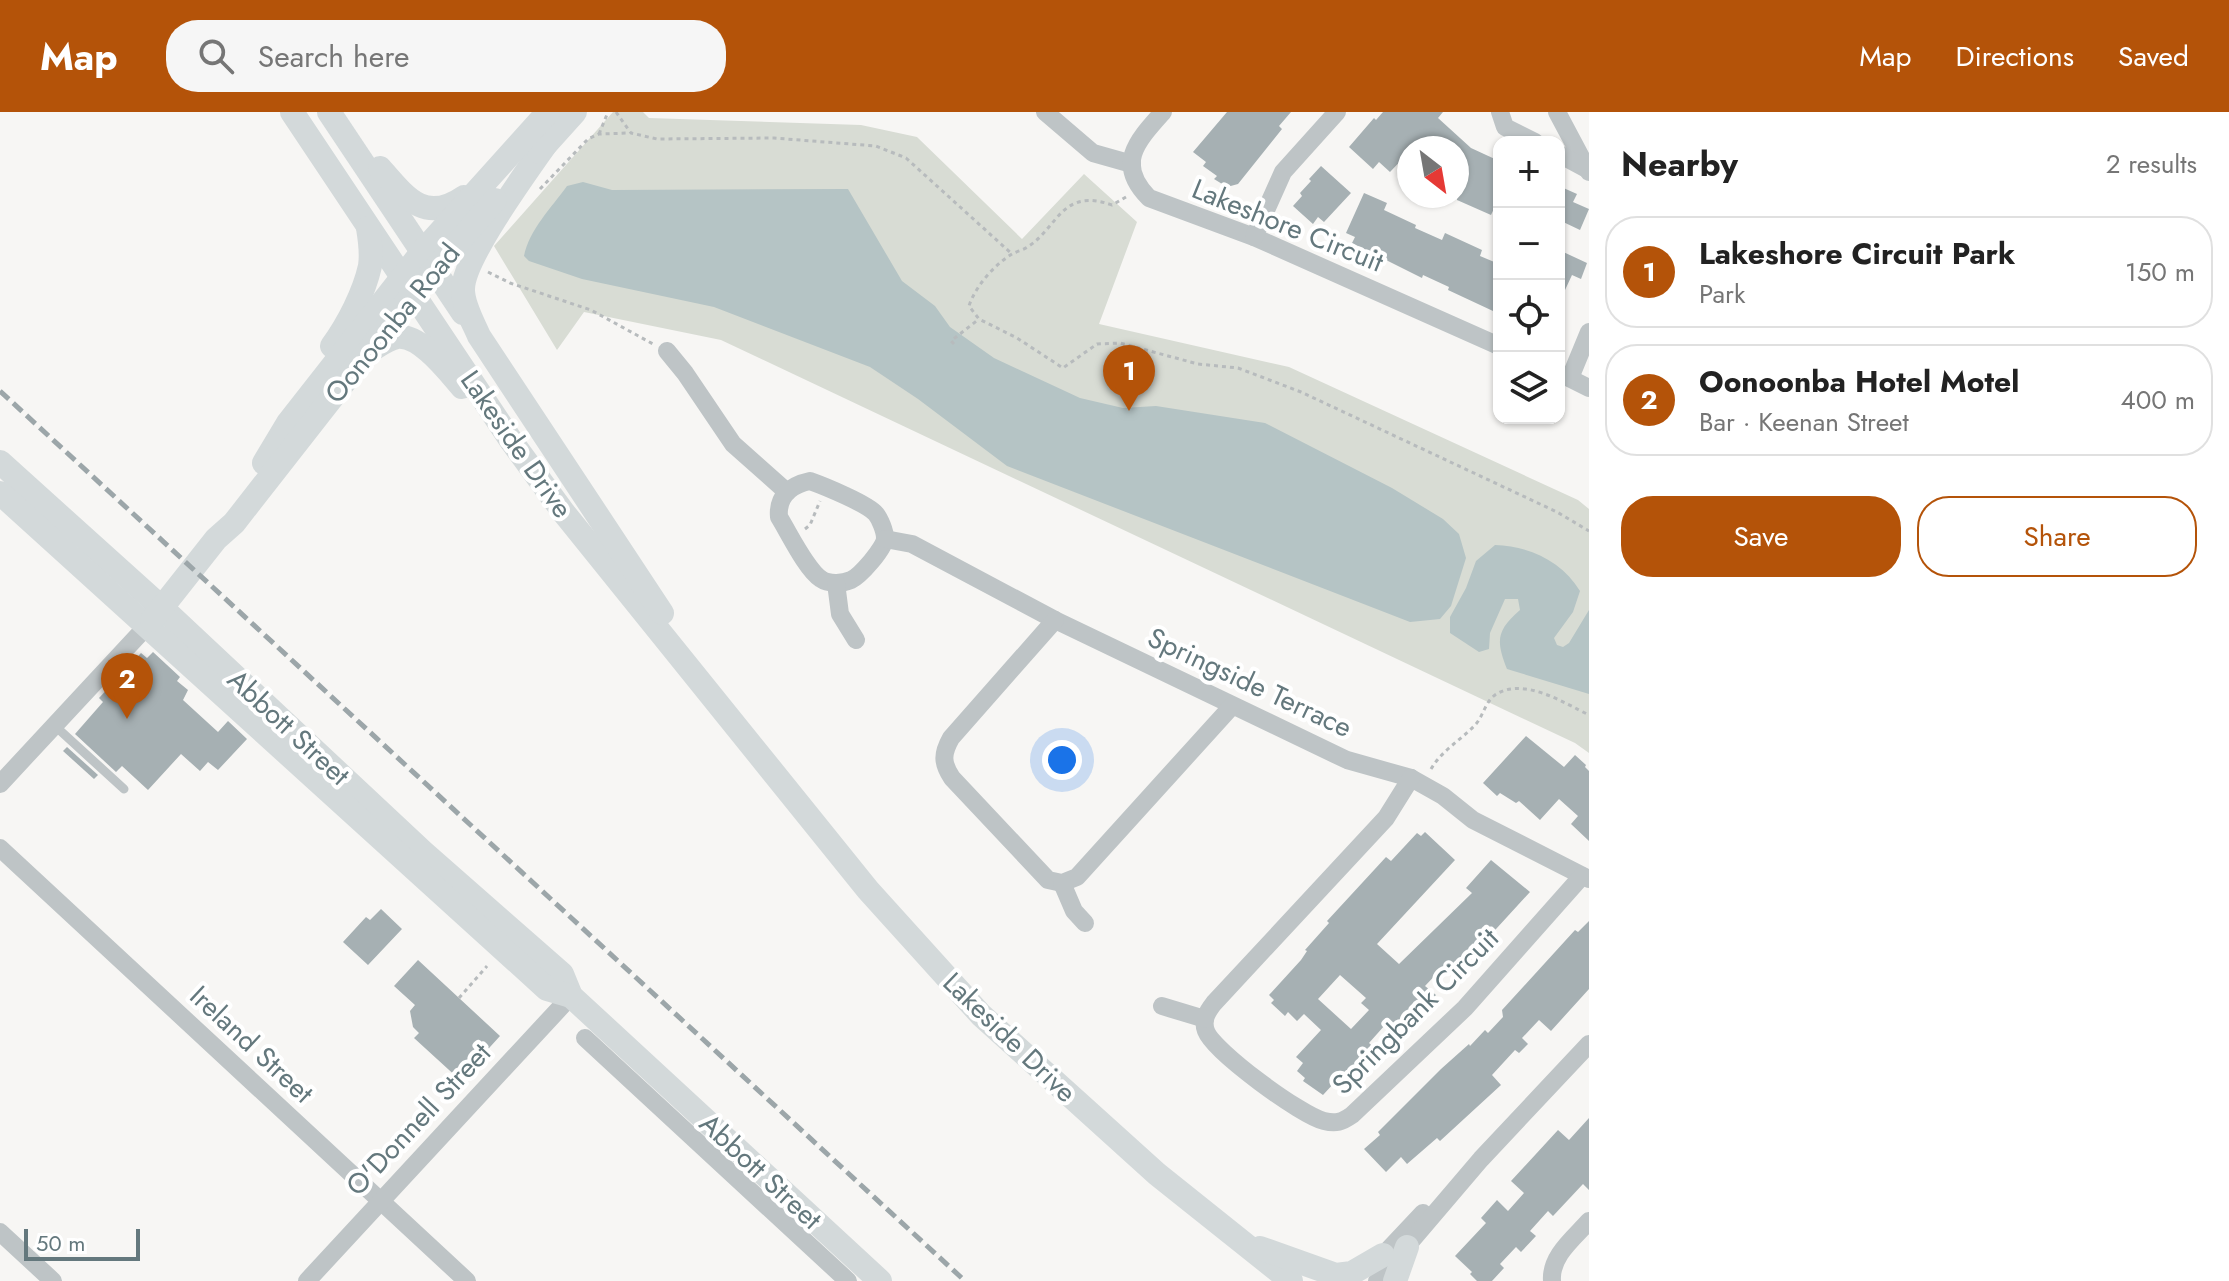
<!DOCTYPE html>
<html lang="en">
<head>
<meta charset="utf-8">
<style>
	body { margin:0; font-family:Jost,sans-serif; background:#f6f6f6; color:#222 }
	.controls { position:absolute; right:24px; top:24px; display:grid; overflow:hidden; border-radius:16px; box-shadow:0 2px 6px #0004 }
	.controls button { width:72px; height:72px; display:grid; place-items:center; padding:0; border:0; border-bottom:2px solid #e0e0e0; background:#fff; color:#222; font:40px sans-serif }
	.compass { position:absolute; left:1397px; top:24px; width:72px; height:72px; border-radius:50%; background:#fff; box-shadow:0 2px 6px #0004; rotate:149deg }
	.scale { position:absolute; left:24px; bottom:20px; width:116px; box-sizing:border-box; padding-left:8px; border:4px solid #64787d; border-top:0; font-size:22px; line-height:28px; white-space:nowrap; color:#64787d; -webkit-text-stroke:6px #fff; paint-order:stroke }
	.you { position:absolute; left:1062px; top:648px; width:28px; height:28px; margin:-20px; border:6px solid #fff; border-radius:50%; background:#1a73e8; box-shadow:0 0 0 12px #1a73e833 }
	.badge { display:grid; place-items:center; width:52px; height:52px; border-radius:50%; background:#b45309; color:#fff; font-size:26px; font-weight:700 }
	.pin { position:absolute; translate:-50% -66px; filter:drop-shadow(0 2px 4px #0008) }
	.pin::after { content:''; position:absolute; top:42px; width:28px; height:24px; background:inherit; clip-path:polygon(0 0,100% 0,50% 100%) }
	.list { margin:0; padding:0; list-style:none }
	h2 { display:flex; justify-content:space-between; align-items:center; height:104px; margin:0; padding:0 32px; font-size:34px }
	h2 small { font-size:26px; font-weight:400; color:#767676 }
	.list li { display:grid; grid-template-columns:52px 1fr auto; gap:24px; align-items:center; box-sizing:border-box; height:112px; margin:0 16px 16px; padding:0 16px; border:2px solid #e0e0e0; border-radius:32px }
	.list b { display:block; font-size:30px; white-space:nowrap }
	.list p { margin:0; font-size:26px; white-space:nowrap; color:#767676 }
	.list em { font-size:26px; font-style:normal; color:#767676 }
	.actions { display:flex; gap:16px; padding:24px 32px }
	.actions a { flex:1; padding:18px 0; border:2px solid #b45309; border-radius:32px; text-align:center; font-size:28px; color:#b45309 }
	.actions .main { background:#b45309; color:#fff }
	.icon { flex:none; width:44px; height:44px; fill:none; stroke:currentColor; stroke-width:2; stroke-linecap:round; stroke-linejoin:round }
	.map { position:relative; flex:none; width:1589px; height:1169px; overflow:hidden }
	header { display:flex; align-items:center; gap:48px; box-sizing:border-box; height:112px; padding:0 40px; background:#b45309; color:#fff }
	header strong { font-size:38px }
	nav { display:flex; gap:44px; margin-inline-start:auto; font-size:28px }
	.search { width:560px; height:72px; background:#f6f6f6; display:flex; align-items:center; gap:20px; box-sizing:border-box; padding:0 28px; border-radius:32px; color:#767676; font-size:30px }
	main { display:flex }
	aside { flex:1; background:#fff }
	.map>svg:first-child { display:block }
</style>
</head>
<body>
<header>
<strong>Map</strong>
<div class="search"><svg class="icon" aria-label="search" viewBox="0 0 24 24"><circle cx="10" cy="10" r="6"/><path d="M15 15l6 6"/></svg>Search here</div>
<nav><a>Map</a><a>Directions</a><a>Saved</a></nav>
</header>
<main>
<div class="map">
<svg width="1589" height="1169" viewBox="0 0 1589 1169">
	<rect width="100%" height="100%" fill="#f7f6f4"/>
	<path fill="#d8dcd4" d="M613,0H643L649,6L861,13L917,25L1022,127L1084,62L1137,110L1099,212L1289,255L1578,388L1589,397V641L1575,631L721,228L584,200L557,238L494,134Z"/>
	<g fill="#b5c4c5">
		<path d="M583,70L612,78L848,77L902,169L935,194L950,215L994,246L1080,286L1123,296L1156,294L1265,311L1392,376L1443,407L1459,422L1466,446L1451,494L1440,507L1410,510L1007,354L918,287L870,255L714,195L582,167L529,149L524,144C529,118 552,95 567,74Z"/>
		<path d="M1495,433C1529,434 1562,449 1580,479L1573,500L1554,526L1557,533L1563,535L1569,531L1589,498V582L1507,557C1496,529 1496,519 1520,498L1518,487H1505L1490,521L1489,537L1479,540L1450,521V505L1466,476L1476,449Z"/>
	</g>
	<g fill="#a6b0b3" fill-rule="evenodd">
		<path d="M1227,0H1291L1279,14L1282,17L1238,72L1227,75L1214,67L1217,64L1203,54L1206,50L1193,40Z"/>
		<path d="M1383,0H1443L1438,6L1471,36L1497,48L1495,53L1499,55V86L1491,103L1457,88V36H1409V40L1390,60L1379,50L1373,57L1349,35L1374,6L1376,8Z"/>
		<path d="M1321,54L1351,81L1324,110L1318,105L1313,112L1293,94L1302,84L1300,81L1311,69L1309,67Z"/>
		<path d="M1559,74L1577,82L1573,90L1589,97L1580,118L1559,108Z"/>
		<path d="M1364,81L1387,91L1384,98L1416,113L1415,116L1442,128L1445,121L1482,138L1480,144L1499,152V187L1493,199L1448,178L1449,175L1423,163L1422,166L1352,131L1355,125L1346,121Z"/>
		<path d="M1559,138L1587,151L1581,167L1572,163L1559,191Z"/>
		<path d="M153,540L180,565L177,569L188,578L183,588L218,620L228,609L247,627L218,658L208,650L200,659L181,642L148,678L122,654L116,660L75,622L103,590L99,586L141,541L147,546Z"/>
		<path d="M1526,624L1564,655L1575,643L1586,653L1585,655L1589,659V729L1571,712L1578,704L1559,687L1540,708L1519,689L1516,691L1500,681L1497,684L1483,671Z"/>
		<path d="M67,635L98,663L94,667L63,639Z"/>
		<path d="M1425,720L1455,748L1377,832L1399,852L1472,781L1466,776L1491,748L1530,780L1453,864L1443,855L1425,874L1436,883L1422,898L1418,895L1394,921L1385,913L1369,931L1378,939L1339,976L1335,970L1323,983L1303,969L1305,966L1297,959L1303,951L1296,945L1321,918L1304,902L1297,909L1288,900L1285,904L1271,891L1274,888L1269,883L1301,848L1307,839L1305,838L1329,811L1327,809L1386,745L1391,749L1417,721L1421,724ZM1340,863L1366,886L1361,891L1369,898L1351,917L1318,887Z"/>
		<path d="M381,797L402,817L368,853L343,830L366,805L370,808Z"/>
		<path d="M1589,809V877L1551,919L1539,908L1522,926L1528,932L1519,941L1515,938L1492,963L1501,973L1440,1029L1437,1026L1407,1052L1401,1045L1386,1060L1364,1037L1380,1023L1378,1020L1441,957L1469,932L1470,934L1485,918L1488,921L1503,905L1502,898L1575,818L1578,820Z"/>
		<path d="M418,848L500,924L460,968L414,926L419,921L413,915L410,899L415,893L394,874Z"/>
		<path d="M1589,1006V1078L1583,1072L1553,1104L1548,1099L1530,1119L1536,1124L1521,1140L1516,1135L1500,1152L1504,1156L1492,1169H1477L1470,1162L1472,1160L1455,1144L1486,1111L1481,1106L1497,1088L1508,1099L1524,1081L1511,1069L1558,1018L1569,1028Z"/>
	</g>
	<g fill="none" stroke-linecap="round" stroke-linejoin="round">
		<g stroke="#b7bbbd" stroke-width="3" stroke-dasharray="4 4" stroke-linecap="butt">
			<path d="M616,0L631,21L657,27L774,26L876,34L906,46L1012,142"/>
			<path d="M599,22L608,0"/>
			<path d="M540,77L588,27L599,22L629,21"/>
			<path d="M1126,85L1112,93C1062,75 1058,115 1029,134C1024,138 1017,139 1012,142C994,153 975,175 969,194L979,207L1017,226L1063,256L1097,232L1120,231L1198,252L1238,256L1301,280L1557,400L1589,419"/>
			<path d="M488,160L510,171L591,198L653,232"/>
			<path d="M954,232L951,229L979,207"/>
			<path d="M805,417L810,413L820,389"/>
			<path d="M1431,657C1442,638 1460,629 1475,613C1483,605 1485,590 1495,583C1523,564 1564,591 1589,603"/>
			<path d="M459,886L487,854"/>
		</g>
		<path stroke="#bec4c6" stroke-width="9" d="M54,613L124,677"/>
		<g stroke="#bec4c6" stroke-width="18">
			<path d="M1045,0L1093,41L1132,52"/>
			<path d="M1163,0C1137,29 1115,52 1149,86L1254,125L1499,234"/>
			<path d="M1500,0L1505,15L1535,30"/>
			<path d="M1557,0L1589,60"/>
			<path d="M1559,42L1585,56"/>
			<path d="M1254,125L1283,60L1337,0"/>
			<path d="M667,239L685,261L733,332L787,380"/>
			<path d="M1559,261L1589,276"/>
			<path d="M1570,266L1589,220"/>
			<path d="M810,369C824,374 868,392 876,402C880,407 885,419 885,426C885,436 860,464 851,468C842,472 828,472 821,467C806,457 789,421 779,405C777,384 791,373 810,369Z"/>
			<path d="M885,427L912,432L1055,508L1347,648L1411,666L1443,684L1473,708L1589,767"/>
			<path d="M836,471L840,502L856,528"/>
			<path d="M1055,508L951,626C942,642 942,651 952,666L1048,768L1062,771L1077,765L1232,594"/>
			<path d="M1411,666L1386,706L1214,891C1207,900 1202,908 1206,919C1214,940 1302,1004 1324,1009C1336,1012 1342,1010 1352,1003L1465,896L1582,764"/>
			<path d="M0,672L146,515"/>
			<path d="M0,736L467,1169"/>
			<path d="M1062,771L1074,799L1085,811"/>
			<path d="M1162,894L1205,907"/>
			<path d="M585,926L848,1169"/>
			<path d="M0,1120L53,1169"/>
			<path d="M1375,1152L1423,1101"/>
			<path d="M307,1169L571,884"/>
			<path d="M1377,1169L1481,1047L1589,932"/>
			<path d="M1552,1169C1550,1144 1574,1126 1589,1109"/>
		</g>
		<g stroke="#d3d9da" stroke-width="24">
			<path d="M292,0L512,330L564,401L868,778L981,903L1157,1062L1291,1169"/>
			<path d="M329,0L463,201"/>
			<path d="M548,29C529,57 462,147 463,178C463,193 473,210 479,224L662,501"/>
			<path d="M539,40L575,0"/>
			<path d="M380,56C406,86 425,112 464,85"/>
			<path d="M332,234C348,212 364,181 370,154C372,141 370,128 368,116"/>
			<path d="M373,237C381,232 388,227 397,225C420,222 448,259 462,275"/>
			<path d="M0,350L162,496L423,740L562,862L571,884L880,1169"/>
			<path d="M264,351L288,311L422,140L548,0"/>
			<path d="M0,381L547,877L571,884"/>
			<path d="M152,508L216,427L234,411L413,182L495,88"/>
			<path d="M1260,1136L1336,1163L1352,1161L1383,1143"/>
			<path d="M1395,1169L1407,1135"/>
		</g>
		<path stroke="#9ca6a9" stroke-width="5" stroke-dasharray="12 6" stroke-linecap="butt" d="M0,279L965,1169"/>
	</g>
	<g text-anchor="middle" stroke-width="8" stroke-linejoin="round" paint-order="stroke">
		<g font-size="28" fill="#64787d" stroke="#fff">
			<text transform="translate(1288 113) rotate(22)" y="10">Lakeshore Circuit</text>
			<text transform="translate(392 211) rotate(-51)" y="10">Oonoonba Road</text>
			<text transform="translate(517 332) rotate(55)" y="10">Lakeside Drive</text>
			<text transform="translate(1250 570) rotate(25)" y="10">Springside Terrace</text>
			<text transform="translate(289 615) rotate(43)" y="10">Abbott Street</text>
			<text transform="translate(1415 899) rotate(-45)" y="10">Springbank Circuit</text>
			<text transform="translate(1010 925) rotate(44)" y="10">Lakeside Drive</text>
			<text transform="translate(252 932) rotate(43)" y="10">Ireland Street</text>
			<text transform="translate(418 1007) rotate(-47)" y="10">O'Donnell Street</text>
			<text transform="translate(761 1059) rotate(43)" y="10">Abbott Street</text>
		</g>
	</g>
</svg>
<div class="controls">
<button>+</button>
<button>−</button>
<button><svg class="icon" aria-label="locate" viewBox="0 0 24 24"><circle cx="12" cy="12" r="6"/><path d="M12 2v4M12 18v4M2 12h4M18 12h4"/></svg></button>
<button><svg class="icon" aria-label="layers" viewBox="0 0 24 24"><path d="M12 4l9 5-9 5-9-5zM3 14l9 5 9-5"/></svg></button>
</div>
<svg class="compass" viewBox="-18 -18 36 36"><path d="M0-13l5 13h-10z" fill="#e53935"/><path d="M0 13l5-13h-10z" fill="#767676"/></svg>
<div class="scale">50 m</div>
<div class="you"></div>
<div class="pin badge" style="left:1129px;top:299px">1</div>
<div class="pin badge" style="left:127px;top:607px">2</div>
</div>
<aside>
<h2>Nearby<small>2 results</small></h2>
<ul class="list">
<li><span class="badge">1</span><div><b>Lakeshore Circuit Park</b><p>Park</p></div><em>150 m</em></li>
<li><span class="badge">2</span><div><b>Oonoonba Hotel Motel</b><p>Bar · Keenan Street</p></div><em>400 m</em></li>
</ul>
<div class="actions"><a class="main">Save</a><a>Share</a></div>
</aside>
</main>
</body>
</html>
